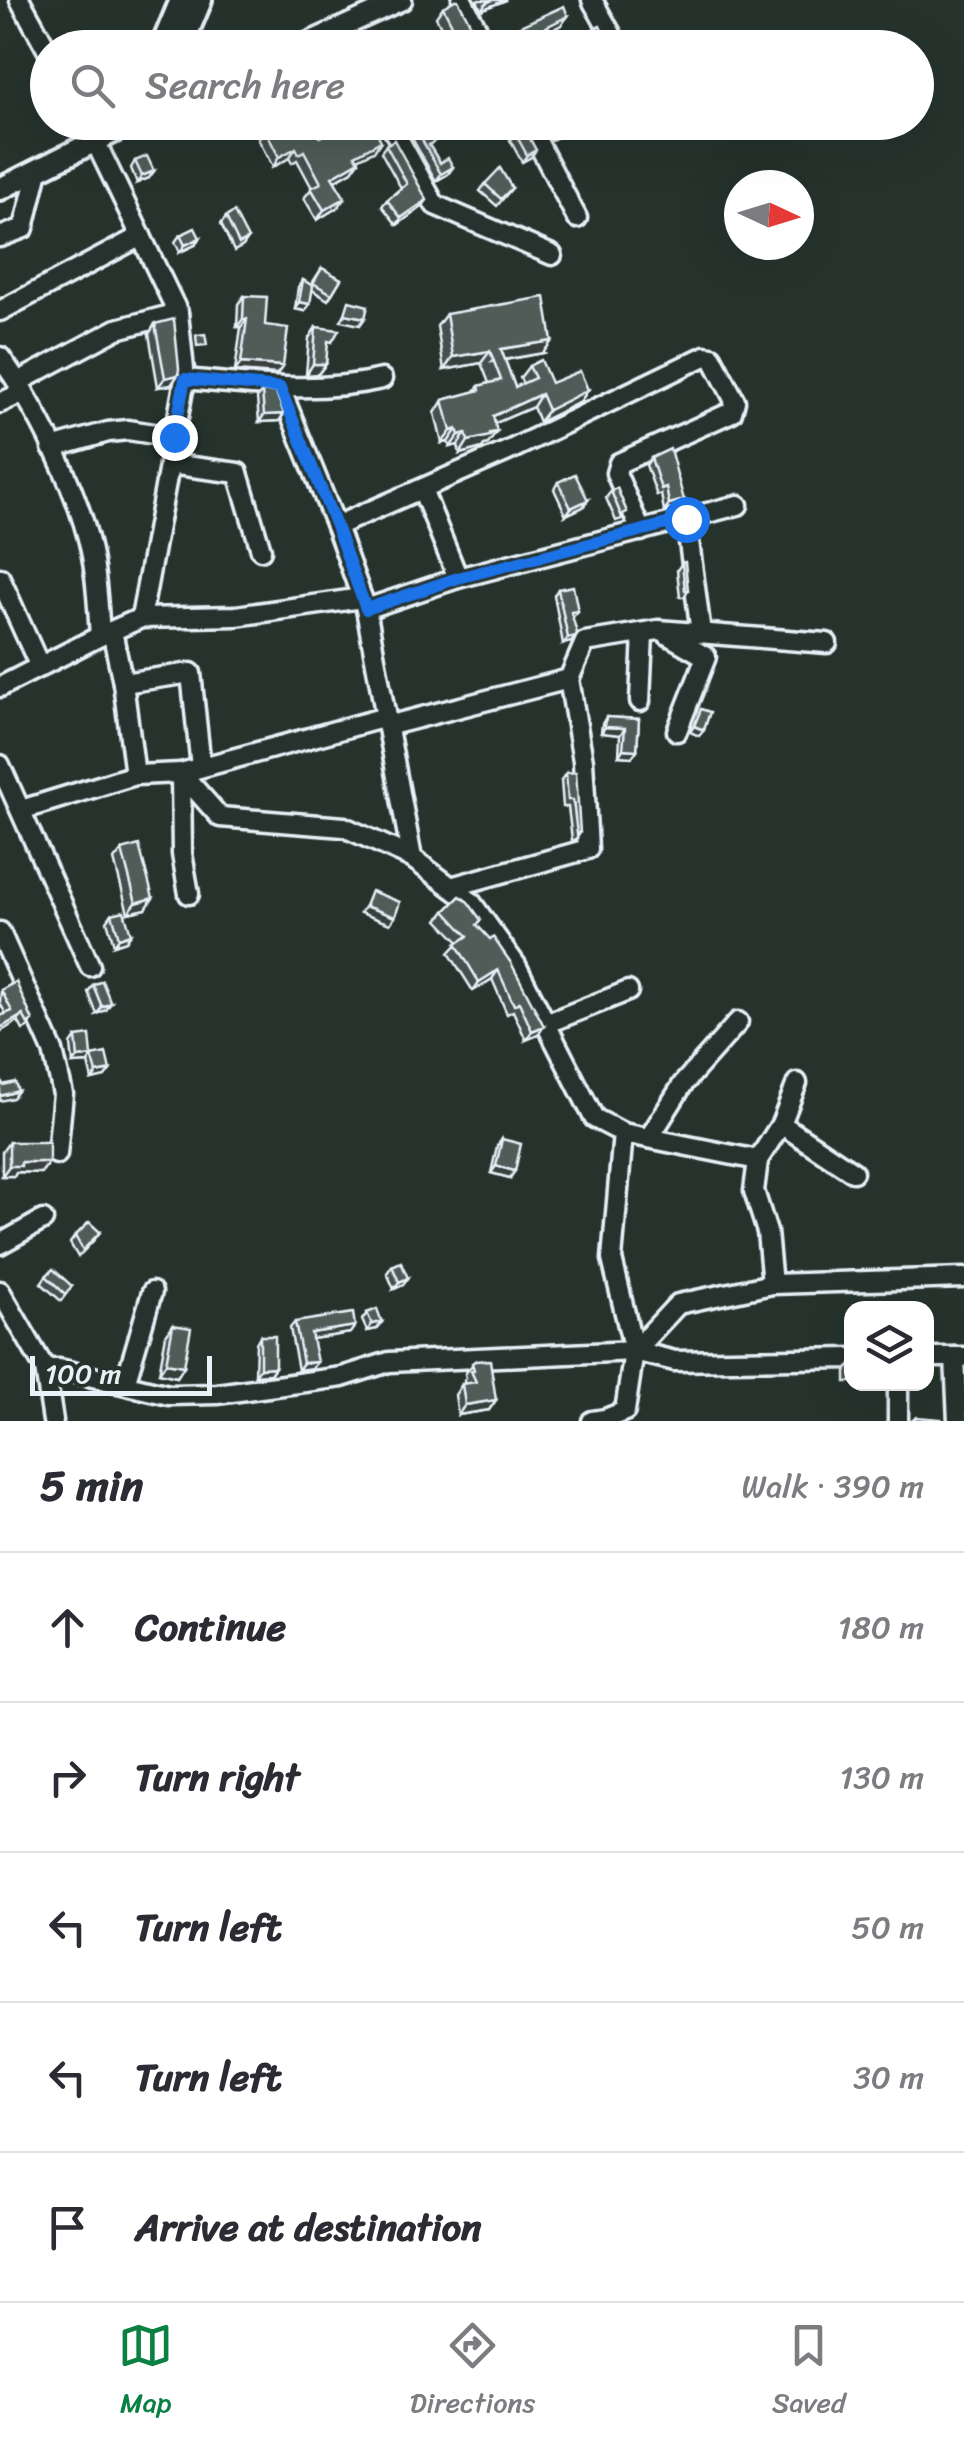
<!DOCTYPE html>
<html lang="en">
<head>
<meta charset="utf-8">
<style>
	body { margin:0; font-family:Sriracha,sans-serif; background:#f2f2f3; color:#2b2b33 }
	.controls { position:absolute; right:30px; bottom:30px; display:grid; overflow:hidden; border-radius:20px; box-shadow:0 10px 40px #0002 }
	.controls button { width:90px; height:90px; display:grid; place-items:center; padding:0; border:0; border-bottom:2px solid #e1e1e2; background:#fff; color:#2b2b33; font:50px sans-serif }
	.compass { position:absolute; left:724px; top:170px; width:90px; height:90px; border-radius:50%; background:#fff; box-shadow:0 10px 40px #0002; rotate:94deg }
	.scale { position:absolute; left:30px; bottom:25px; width:182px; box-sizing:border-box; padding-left:10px; border:5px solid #e8f1f8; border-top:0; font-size:28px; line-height:35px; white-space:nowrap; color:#e8f1f8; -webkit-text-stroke:8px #26332d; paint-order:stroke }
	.stop { position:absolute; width:30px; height:30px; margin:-22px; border:8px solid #1a73e8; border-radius:50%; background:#fff }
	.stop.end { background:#1a73e8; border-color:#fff; box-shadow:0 2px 10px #0008 }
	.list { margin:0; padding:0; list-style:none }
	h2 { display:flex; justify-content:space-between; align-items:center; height:130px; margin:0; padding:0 40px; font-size:42px }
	h2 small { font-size:32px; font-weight:400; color:#7c7c81 }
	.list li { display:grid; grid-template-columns:65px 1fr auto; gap:30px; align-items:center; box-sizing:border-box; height:150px; padding:0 40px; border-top:2px solid #e1e1e2 }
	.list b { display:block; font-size:38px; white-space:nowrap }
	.list em { font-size:32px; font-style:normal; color:#7c7c81 }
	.icon { flex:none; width:55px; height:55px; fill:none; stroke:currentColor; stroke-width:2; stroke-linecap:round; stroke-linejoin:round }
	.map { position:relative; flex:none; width:964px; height:1421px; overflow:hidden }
	.search { position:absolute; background:#fff; box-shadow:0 10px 40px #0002; left:30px; right:30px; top:30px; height:110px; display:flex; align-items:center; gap:25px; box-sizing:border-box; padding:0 35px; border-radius:55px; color:#7c7c81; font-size:38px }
	.sheet { height:880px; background:#fff }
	nav { display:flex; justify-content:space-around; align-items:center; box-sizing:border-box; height:140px; border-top:2px solid #e1e1e2; background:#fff; font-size:28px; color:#7c7c81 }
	nav a { display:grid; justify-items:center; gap:5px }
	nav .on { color:#0b8043 }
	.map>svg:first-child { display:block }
</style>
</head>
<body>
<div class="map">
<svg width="964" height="1421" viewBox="0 0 964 1421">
	<rect width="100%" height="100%" fill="#26332d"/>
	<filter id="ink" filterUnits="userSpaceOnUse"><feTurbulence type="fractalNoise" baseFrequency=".01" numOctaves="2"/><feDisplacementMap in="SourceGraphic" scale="20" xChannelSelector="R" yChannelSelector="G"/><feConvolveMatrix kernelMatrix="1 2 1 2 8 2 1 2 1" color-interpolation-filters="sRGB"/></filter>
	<g filter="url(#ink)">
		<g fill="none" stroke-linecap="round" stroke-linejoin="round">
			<defs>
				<g id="minor">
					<path d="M20,0L48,51"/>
					<path d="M462,0L487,48"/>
					<path d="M592,0L619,48"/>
					<path d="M336,30L346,48"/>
					<path d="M296,48L402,0"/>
					<path d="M86,122L178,313L185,379L141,618"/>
					<path d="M389,122L435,205L552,255"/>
					<path d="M527,122L577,218"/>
					<path d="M0,237L24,228L38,170"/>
					<path d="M0,311L141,236"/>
					<path d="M0,357C36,405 79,493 91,551C97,579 98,608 100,636"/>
					<path d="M185,379C252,385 316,394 382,379"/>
					<path d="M18,382L117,329L178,313"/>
					<path d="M280,388L336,526L366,609L412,858"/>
					<path d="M0,403L24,392"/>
					<path d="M52,448L108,432L128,430L174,437"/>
					<path d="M169,464L238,473L261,550"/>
					<path d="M422,489L458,578"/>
					<path d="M686,519L701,633"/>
					<path d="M336,526L508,451L705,356L712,357L735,401L732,412L619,463L616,473L641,531"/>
					<path d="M0,578L40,667"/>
					<path d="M366,609L458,578L738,505"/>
					<path d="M112,631L123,683L135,775"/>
					<path d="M668,635L706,657L677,731"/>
					<path d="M123,683L191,673L201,767"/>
					<path d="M0,687L100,636L141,618L236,616L362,598"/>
					<path d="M640,701L643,633"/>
					<path d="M387,726L569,679L585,642L658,630L827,643"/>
					<path d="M0,765L90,966"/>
					<path d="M21,810L135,775L181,773L220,817L344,827L412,858L471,902L516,965L594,1118L623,1133L758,1160"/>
					<path d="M451,887L588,849L583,761L569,679"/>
					<path d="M189,894L182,854L181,773L386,717"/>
					<path d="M0,932L53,1051L63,1094L57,1154"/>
					<path d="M545,1024L628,991"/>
					<path d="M781,1124L853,1172"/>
					<path d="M623,1133L612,1259L634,1351"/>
					<path d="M649,1138L683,1084L738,1022"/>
					<path d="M0,1244L43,1220"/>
					<path d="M772,1284L767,1232L754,1191L758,1160L781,1124L797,1083"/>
					<path d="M0,1291L45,1369L53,1421"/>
					<path d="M926,1357H964"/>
					<path d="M955,1357L958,1421"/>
					<path d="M45,1369H59L169,1395L217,1394L342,1377L389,1362L634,1351L675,1361L852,1358"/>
					<path d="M125,1384L152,1292"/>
					<path d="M898,1384V1421"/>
					<path d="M592,1421L605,1419L625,1411L634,1351L678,1304L772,1284L964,1278"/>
				</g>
				<g id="major">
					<path d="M161,48L181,0"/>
					<path d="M181,48L201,0"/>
					<path d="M0,189L133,122"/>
				</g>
			</defs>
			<use href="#minor" stroke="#e8f1f8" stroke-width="25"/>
			<use href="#major" stroke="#e8f1f8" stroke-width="28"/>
			<use href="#minor" stroke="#26332d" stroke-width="18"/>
			<use href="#major" stroke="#26332d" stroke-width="20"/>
		</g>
		<g fill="#454f4d" stroke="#e8f1f8" stroke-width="2.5">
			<path d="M477,0H506L481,10Z"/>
			<path d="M443,7L483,48H452L436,17Z"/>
			<path d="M568,16L561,25L548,32L499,48L498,43L505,33Z"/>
			<path d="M335,122H356L375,150L358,159L359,161L352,171L335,181L338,207L317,220L304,198L312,188L297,160L292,163L289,158L273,167L258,139L265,130L320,137L330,131Z"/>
			<path d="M546,122H575L576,124L571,131L551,140L543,126Z"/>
			<path d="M418,133L431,148L440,163L453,167L448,174L436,181L413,140Z"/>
			<path d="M515,133L531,157L522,162L510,140Z"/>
			<path d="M386,145L422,207L397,225L382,206L387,200L401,188L381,152Z"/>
			<path d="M135,161L154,171L149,178L137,183L131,168Z"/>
			<path d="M485,184L512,188L497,206L480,191Z"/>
			<path d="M226,217L248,239L243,246L234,251L221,224Z"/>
			<path d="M180,235L195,245L180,252L175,242Z"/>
			<path d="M322,268L341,279L328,300L312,290L305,311L295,309L298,287L303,280L311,285Z"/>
			<path d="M244,296L265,325L283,366L277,374L235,371L241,327H237L238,304Z"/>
			<path d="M446,314L543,353L505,360L515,387L523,384L520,378L529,366L551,383L588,390L580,402L539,422L533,407L495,423L488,444L484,445L482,448L460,454L458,445L450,447L448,442L442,443L435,413L443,400L474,392L479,386L489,383L481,363L444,370L437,326Z"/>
			<path d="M155,324L171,385L158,387L149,334Z"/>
			<path d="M316,327L327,348L326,364L318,374L306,375L309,338Z"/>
			<path d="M262,391L284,414L279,421L259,422L257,398Z"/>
			<path d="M651,458L684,500L680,507L664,511L661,494L657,496L646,465Z"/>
			<path d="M558,482L588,500L583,507L566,515L554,489Z"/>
			<path d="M617,488L622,519L616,521L606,498L611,491Z"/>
			<path d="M682,563L688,590L684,597H680L677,570Z"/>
			<path d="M558,589L578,611L573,617L571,642L563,644L554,595Z"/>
			<path d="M606,717L639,719L637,750L632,757L619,756L620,735L601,733L602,724Z"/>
			<path d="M566,773L580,833L575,840H572L568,807H563L561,780Z"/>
			<path d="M122,850L146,909L128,913L114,860Z"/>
			<path d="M445,911L477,926L538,1035L526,1040L513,1011L507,1014L492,979L473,991L449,953L459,942L438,920Z"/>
			<path d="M112,914L126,941L114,945L107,921Z"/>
			<path d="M16,982L29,1027L23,1030L18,1021L6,1014L0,1003L1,990Z"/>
			<path d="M93,985L106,1010L97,1014L88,992Z"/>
			<path d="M76,1037L92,1056L110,1070L105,1077L92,1080L88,1063L73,1064L71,1044Z"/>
			<path d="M502,1139L510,1178L491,1173L497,1146Z"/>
			<path d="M9,1142L49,1162L41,1173L16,1172L14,1176H2V1152Z"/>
			<path d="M100,1232L95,1239L78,1257L70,1243L75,1236Z"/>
			<path d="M392,1266L408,1278L403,1285L394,1289L387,1273Z"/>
			<path d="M46,1276L72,1286L61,1301L41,1283Z"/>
			<path d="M367,1313L377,1329L367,1331L362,1320Z"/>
			<path d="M295,1322L350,1333L312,1339V1368L298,1370L290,1328Z"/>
			<path d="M173,1325L184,1366L177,1377L159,1373L166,1335Z"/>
			<path d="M260,1336L275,1367L270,1374L255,1375L256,1343Z"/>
			<path d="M475,1361L496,1400L489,1410L458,1415L455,1395L462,1384H465L464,1381L466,1378L465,1374Z"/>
			<path d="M851,1364L852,1382H846V1371Z"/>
		</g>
		<g fill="#38403e" stroke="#e8f1f8" stroke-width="2.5">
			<path d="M493,0H506L481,10L486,3Z"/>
			<path d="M568,16L561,25L539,37L546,27Z"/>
			<path d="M576,124L571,131L551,140L555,133Z"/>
			<path d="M381,141L375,150L348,164L355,155Z"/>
			<path d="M296,148L289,158L273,167L279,157Z"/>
			<path d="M536,150L531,157L522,162L527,155Z"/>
			<path d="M359,161L352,171L325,186L332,177Z"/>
			<path d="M453,167L448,174L436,181L441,174Z"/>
			<path d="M154,171L149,178L137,183L142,176Z"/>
			<path d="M345,198L338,207L317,220L324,210Z"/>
			<path d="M427,200L422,207L397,225L401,218Z"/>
			<path d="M200,238L195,245L180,252L185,245Z"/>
			<path d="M299,302L310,304L305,311L295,309Z"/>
			<path d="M345,314L365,318L360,325L341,321Z"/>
			<path d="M243,319H247L241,327H237Z"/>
			<path d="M552,341L543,353L492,362L501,349Z"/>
			<path d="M490,351L481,363L444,370L453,357Z"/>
			<path d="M241,363L283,366L277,374L235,371Z"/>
			<path d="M313,364H326L318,374L306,375Z"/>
			<path d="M178,375L171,385L158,387L165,378Z"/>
			<path d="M588,390L580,402L539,422L548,410Z"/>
			<path d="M541,394L533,407L484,428L493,416Z"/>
			<path d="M284,414L279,421L259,422L264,415Z"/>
			<path d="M457,429L448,442L442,443L451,431Z"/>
			<path d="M497,432L488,444L484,445L482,448L460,454L468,441Z"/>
			<path d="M466,433L458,445L450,447L459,435Z"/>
			<path d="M588,500L583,507L566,515L571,508Z"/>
			<path d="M684,500L680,507L664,511L669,504Z"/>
			<path d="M576,636L571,642L563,644L568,638Z"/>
			<path d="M694,726L704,730L699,736L690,732Z"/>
			<path d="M605,727L625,728L620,735L601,733Z"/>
			<path d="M623,749L637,750L632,757L619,756Z"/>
			<path d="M153,898L146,909L128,913L136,903Z"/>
			<path d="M365,906L395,917L390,924L360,913Z"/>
			<path d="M131,934L126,941L114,945L119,938Z"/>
			<path d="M498,970L492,979L473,991L479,982Z"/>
			<path d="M111,1003L106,1010L97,1014L102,1007Z"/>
			<path d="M23,1015L18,1021L0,1032V1028Z"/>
			<path d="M544,1026L538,1035L526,1040L532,1031Z"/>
			<path d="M92,1056L88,1063L73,1064L78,1058Z"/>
			<path d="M110,1070L105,1077L92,1080L97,1073Z"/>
			<path d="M18,1091L13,1098L0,1101V1096Z"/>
			<path d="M21,1162H49L41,1173L16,1172L14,1176H2L9,1166Z"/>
			<path d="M496,1166L515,1171L510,1178L491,1173Z"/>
			<path d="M408,1278L403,1285L394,1289L399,1282Z"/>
			<path d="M382,1322L377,1329L367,1331L372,1324Z"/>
			<path d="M355,1326L350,1333L306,1340L311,1333Z"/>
			<path d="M317,1362L312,1368L298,1370L303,1363Z"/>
			<path d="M166,1363L184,1366L177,1377L159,1373Z"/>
			<path d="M275,1367L270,1374L255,1375L260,1368Z"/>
			<path d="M496,1400L489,1410L458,1415L465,1405Z"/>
		</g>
		<g fill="#505c59" stroke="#e8f1f8" stroke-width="2.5">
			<path d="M455,0H458L483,48H464L443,7Z"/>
			<path d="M564,6L568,16L546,27L555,48H500L507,44L505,33Z"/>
			<path d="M600,26L607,41L592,48H558V46Z"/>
			<path d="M279,122H312L320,137L339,126L338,122H356L361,130L373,124L381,141L355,155L359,161L332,177L345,198L324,210L311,188L321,183L304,151L299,154L296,148L279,157L265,130Z"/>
			<path d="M550,122H575L576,124L555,133Z"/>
			<path d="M428,127L436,140L429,145L440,163L448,158L453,167L441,174L418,133Z"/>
			<path d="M524,128L536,150L527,155L515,133Z"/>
			<path d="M394,140L427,200L401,218L387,200L407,184L386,145Z"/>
			<path d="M147,156L154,171L142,176L135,161Z"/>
			<path d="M500,168L512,188L501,199L485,184Z"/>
			<path d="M234,212L248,239L239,244L226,217Z"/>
			<path d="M195,228L200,238L185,245L180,235Z"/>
			<path d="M322,268L341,279L332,294L313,283Z"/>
			<path d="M303,280L313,286L310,304L299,302Z"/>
			<path d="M244,296L267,297L265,325L288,328L283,366L241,363L247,319H243Z"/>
			<path d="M545,297L552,341L501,349L515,387L535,378L529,366L541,360L551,383L580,371L588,390L548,410L541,394L493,416L497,432L490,433V436L468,441L466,433L459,435L457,429L451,431L443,400L480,390L479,386L501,380L490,351L453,357L446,314Z"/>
			<path d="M349,301L368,306L365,318L345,314Z"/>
			<path d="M174,319L179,369L178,375L165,378L155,324Z"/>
			<path d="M316,327L339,330L332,342L328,341L326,364H313Z"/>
			<path d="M205,334L207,345L197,346L196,335Z"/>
			<path d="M262,391L276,392L284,414L264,415Z"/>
			<path d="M670,449L684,500L669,504L666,487L661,489L651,458Z"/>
			<path d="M575,474L588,500L571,508L558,482Z"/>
			<path d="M617,488L627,512L621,515L611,491Z"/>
			<path d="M685,562L688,590H685L682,563Z"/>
			<path d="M573,586L578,611L571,612L577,633L576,636L568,638L558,589Z"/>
			<path d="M701,709L710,712L704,730L694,726Z"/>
			<path d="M606,717L639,719L637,750L623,749L625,728L605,727Z"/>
			<path d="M576,772L580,833L577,834L573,800H568L566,773Z"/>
			<path d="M139,845L153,898L136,903L122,850Z"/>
			<path d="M371,891L400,902L395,917L365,906Z"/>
			<path d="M460,896L468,902L481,920L477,925L490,939L493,937L511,963L544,1026L532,1031L519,1002L514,1005L498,970L479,982L456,944L468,936L445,911Z"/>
			<path d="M124,911L131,934L119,938L112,914Z"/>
			<path d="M102,981L111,1003L102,1007L93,985Z"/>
			<path d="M16,982L33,1021L28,1024L23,1015L0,1028V1016L12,1011L1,990Z"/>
			<path d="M90,1035L92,1056L78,1058L76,1037Z"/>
			<path d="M106,1053L110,1070L97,1073L92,1056Z"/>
			<path d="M0,1077L3,1085L15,1082L18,1091L0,1096Z"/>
			<path d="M502,1139L521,1144L515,1171L496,1166Z"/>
			<path d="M9,1142H49V1162H21V1166H9Z"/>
			<path d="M89,1222L100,1232L83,1250L75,1236Z"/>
			<path d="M401,1262L408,1278L399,1282L392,1266Z"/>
			<path d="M53,1269L72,1286L65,1294L46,1276Z"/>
			<path d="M377,1309L382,1322L372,1324L367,1313Z"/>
			<path d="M353,1313L355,1326L311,1333L317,1362L303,1363L295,1322Z"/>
			<path d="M173,1325L191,1328L184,1366L166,1363Z"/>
			<path d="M260,1336H275V1367L260,1368Z"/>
			<path d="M490,1360L496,1400L465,1405L462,1384L476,1382L471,1371L474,1370L472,1363L475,1361Z"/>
			<path d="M916,1417L941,1419L940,1421H912Z"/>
		</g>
	</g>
	<g fill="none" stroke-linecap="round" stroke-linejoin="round" filter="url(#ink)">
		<path stroke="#1a73e8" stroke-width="12" d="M174,437L185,379L280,388L336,526L366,609L458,578L686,519"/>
	</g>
</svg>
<div class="controls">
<button><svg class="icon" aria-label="layers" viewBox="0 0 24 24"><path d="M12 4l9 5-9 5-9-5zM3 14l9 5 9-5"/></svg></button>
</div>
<svg class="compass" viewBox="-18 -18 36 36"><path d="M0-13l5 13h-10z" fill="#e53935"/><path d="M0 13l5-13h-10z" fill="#7c7c81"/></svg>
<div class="scale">100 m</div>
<div class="stop" style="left:686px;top:519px"></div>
<div class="stop end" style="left:174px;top:437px"></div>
<div class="search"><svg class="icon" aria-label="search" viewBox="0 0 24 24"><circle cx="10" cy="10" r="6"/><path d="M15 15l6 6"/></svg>Search here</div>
</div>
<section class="sheet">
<h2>5 min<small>Walk · 390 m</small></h2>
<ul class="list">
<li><svg class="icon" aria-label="ahead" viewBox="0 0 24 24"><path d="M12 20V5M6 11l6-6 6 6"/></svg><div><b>Continue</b></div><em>180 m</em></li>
<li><svg class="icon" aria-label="right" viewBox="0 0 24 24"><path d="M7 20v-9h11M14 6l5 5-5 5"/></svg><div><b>Turn right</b></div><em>130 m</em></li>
<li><svg class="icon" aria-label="left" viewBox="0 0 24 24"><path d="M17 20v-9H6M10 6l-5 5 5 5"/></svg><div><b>Turn left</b></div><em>50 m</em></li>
<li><svg class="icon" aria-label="left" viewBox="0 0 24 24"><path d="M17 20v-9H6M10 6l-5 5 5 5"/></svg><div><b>Turn left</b></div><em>30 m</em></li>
<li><svg class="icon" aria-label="arrive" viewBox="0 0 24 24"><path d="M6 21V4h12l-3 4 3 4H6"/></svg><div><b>Arrive at destination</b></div></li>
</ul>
</section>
<nav>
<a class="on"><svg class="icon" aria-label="map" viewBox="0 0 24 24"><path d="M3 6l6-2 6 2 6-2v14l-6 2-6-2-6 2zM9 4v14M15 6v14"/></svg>Map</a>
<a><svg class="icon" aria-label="directions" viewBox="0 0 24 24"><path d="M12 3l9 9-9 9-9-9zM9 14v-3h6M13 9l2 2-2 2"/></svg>Directions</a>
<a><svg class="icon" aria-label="saved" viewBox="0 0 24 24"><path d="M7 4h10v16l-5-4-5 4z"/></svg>Saved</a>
</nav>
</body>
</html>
